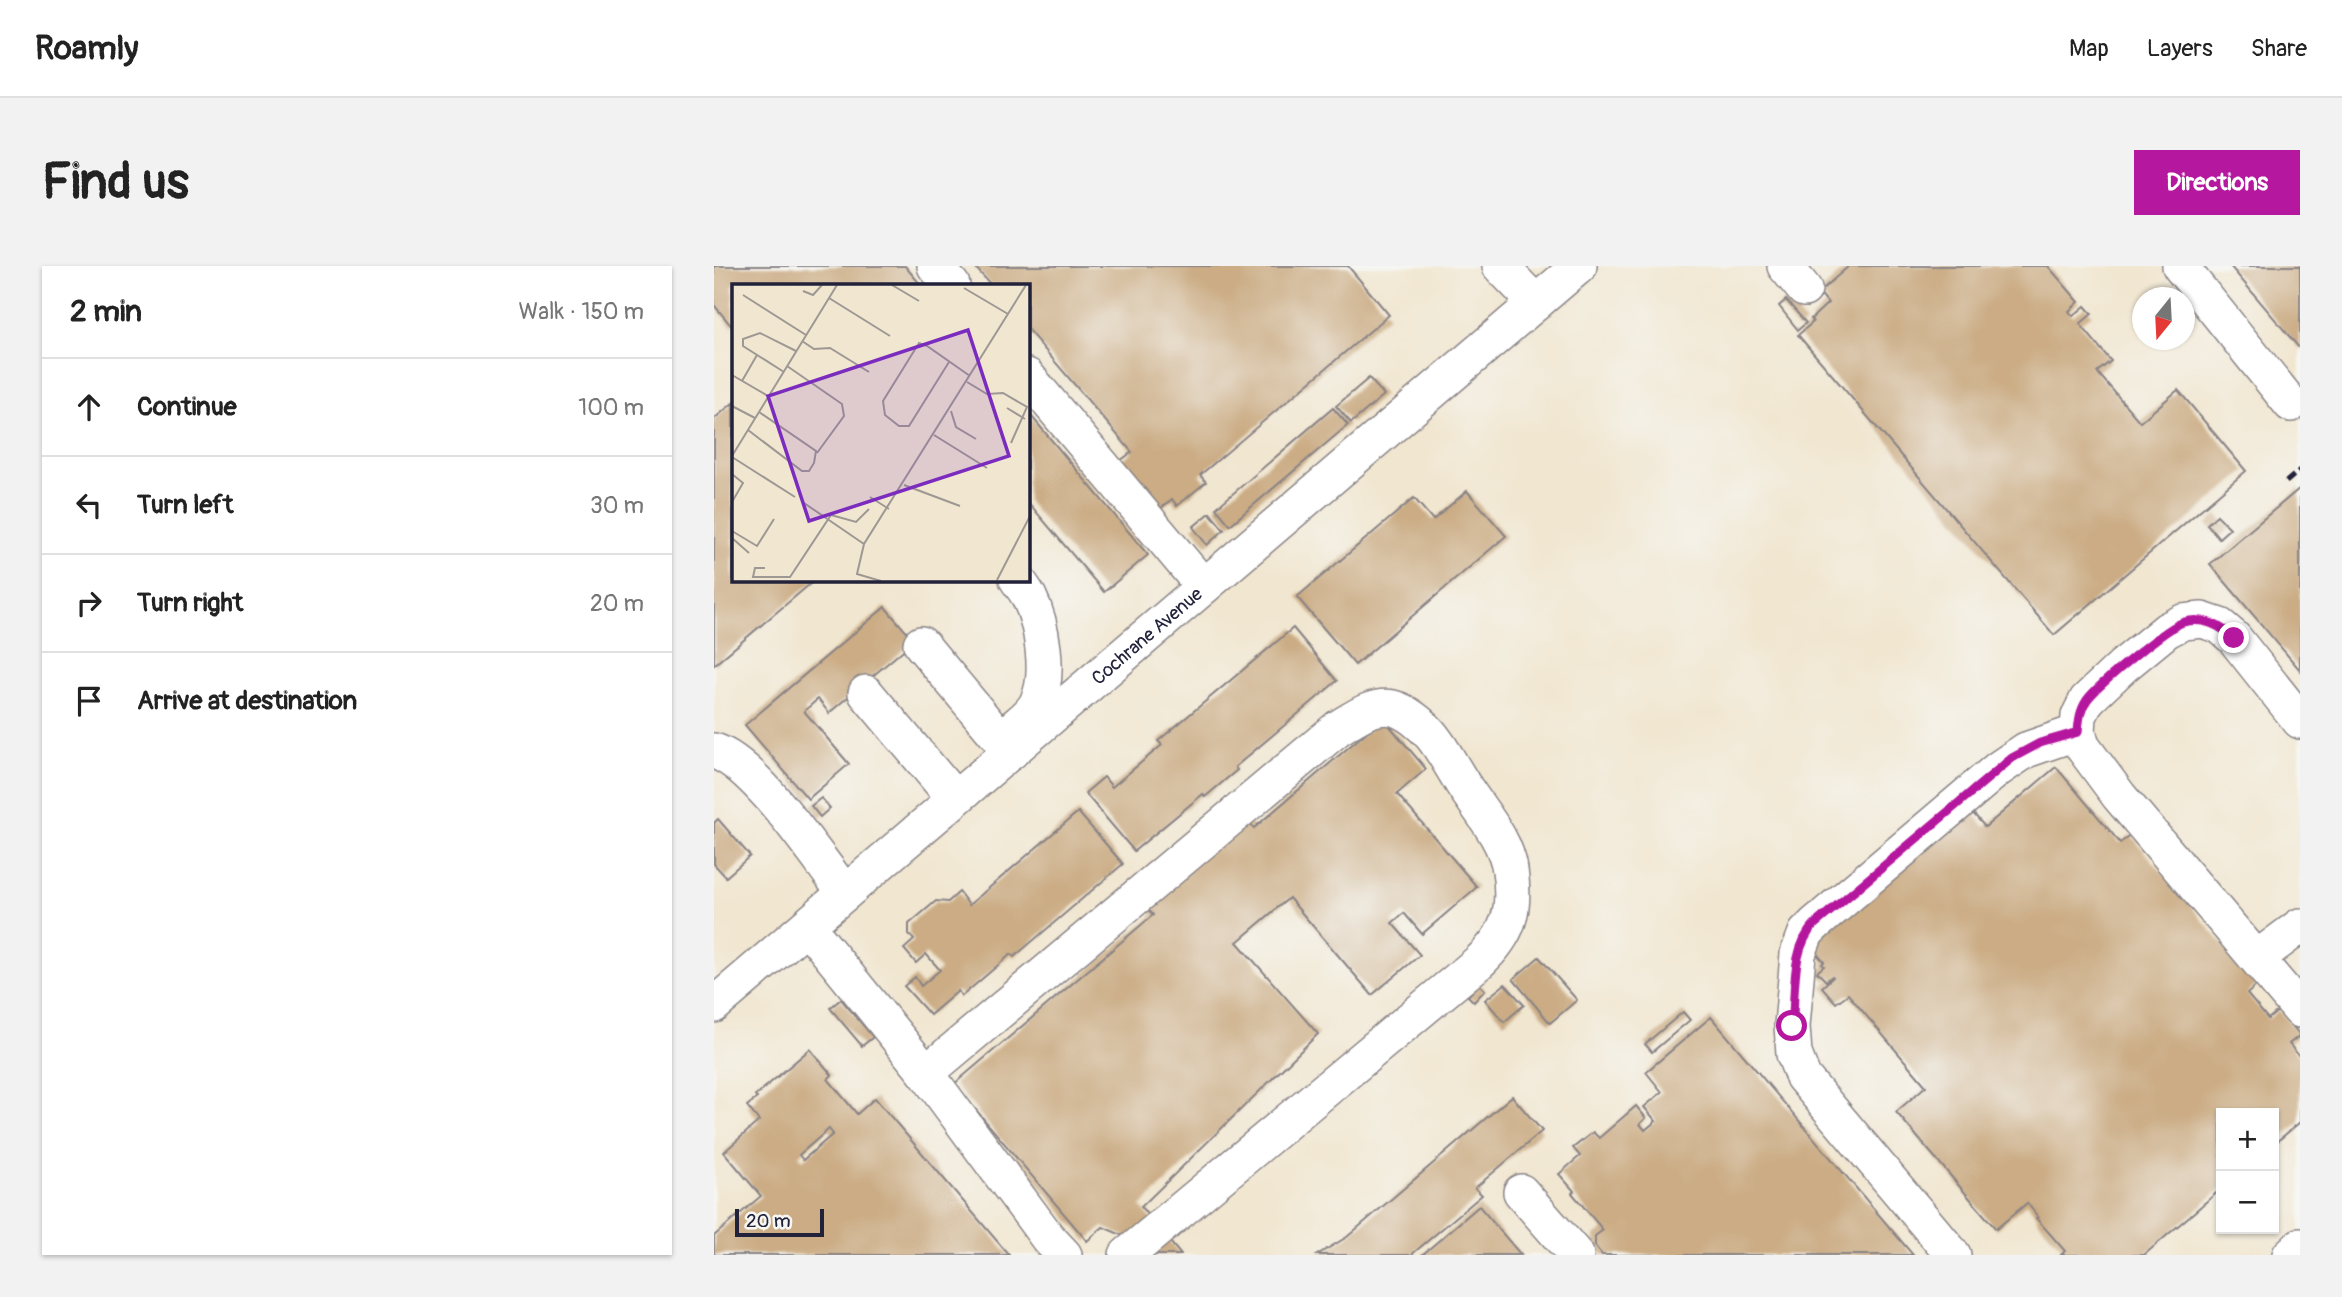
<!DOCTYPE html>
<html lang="en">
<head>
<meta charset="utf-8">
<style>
	body { margin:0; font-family:Pangolin,sans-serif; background:#f2f2f2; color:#222 }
	.controls { position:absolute; right:21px; bottom:21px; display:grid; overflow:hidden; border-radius:0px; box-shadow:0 2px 5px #0004 }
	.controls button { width:63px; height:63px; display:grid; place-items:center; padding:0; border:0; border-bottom:2px solid #e0e0e0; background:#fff; color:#222; font:35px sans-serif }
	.compass { position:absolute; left:1418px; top:21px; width:63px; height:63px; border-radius:50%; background:#fff; box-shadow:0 2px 5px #0004; rotate:198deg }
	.scale { position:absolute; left:21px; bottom:18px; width:89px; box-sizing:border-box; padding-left:7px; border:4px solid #22223b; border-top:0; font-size:19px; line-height:24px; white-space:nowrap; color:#22223b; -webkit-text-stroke:5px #f6f6f2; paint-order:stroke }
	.stop { position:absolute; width:21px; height:21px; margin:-16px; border:5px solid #b5179e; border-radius:50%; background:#fff }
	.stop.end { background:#b5179e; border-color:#fff; box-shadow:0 2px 7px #0008 }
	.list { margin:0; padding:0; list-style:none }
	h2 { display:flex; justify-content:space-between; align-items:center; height:91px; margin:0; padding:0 28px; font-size:30px }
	h2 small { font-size:23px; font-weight:400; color:#767676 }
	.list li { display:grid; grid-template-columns:46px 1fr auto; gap:21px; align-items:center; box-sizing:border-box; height:98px; padding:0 28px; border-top:2px solid #e0e0e0 }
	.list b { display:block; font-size:26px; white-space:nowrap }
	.list em { font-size:23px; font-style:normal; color:#767676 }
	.icon { flex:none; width:38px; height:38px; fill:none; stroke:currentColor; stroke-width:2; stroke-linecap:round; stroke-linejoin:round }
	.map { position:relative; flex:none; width:1586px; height:989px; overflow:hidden; border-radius:0px }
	header { display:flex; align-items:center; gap:42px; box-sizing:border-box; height:98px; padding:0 35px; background:#fff; border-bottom:2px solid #e0e0e0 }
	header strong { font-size:33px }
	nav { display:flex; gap:38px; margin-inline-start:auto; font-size:24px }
	.intro { display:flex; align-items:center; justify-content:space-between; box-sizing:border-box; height:168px; padding:0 42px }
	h1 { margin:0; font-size:49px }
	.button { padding:18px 32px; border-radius:0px; background:#b5179e; color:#fff; font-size:24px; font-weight:700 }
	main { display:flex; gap:42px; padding:0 42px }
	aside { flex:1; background:#fff; border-radius:0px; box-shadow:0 2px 5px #0004 }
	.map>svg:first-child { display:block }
</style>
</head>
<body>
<header>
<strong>Roamly</strong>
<nav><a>Map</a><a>Layers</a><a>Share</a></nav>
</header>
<div class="intro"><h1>Find us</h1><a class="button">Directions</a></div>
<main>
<aside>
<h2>2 min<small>Walk · 150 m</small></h2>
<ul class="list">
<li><svg class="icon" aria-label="ahead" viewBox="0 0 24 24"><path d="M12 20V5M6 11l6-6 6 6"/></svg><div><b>Continue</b></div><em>100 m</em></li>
<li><svg class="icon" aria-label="left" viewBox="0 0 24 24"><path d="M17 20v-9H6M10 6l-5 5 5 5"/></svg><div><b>Turn left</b></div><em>30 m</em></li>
<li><svg class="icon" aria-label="right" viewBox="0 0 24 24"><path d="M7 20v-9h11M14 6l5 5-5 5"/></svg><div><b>Turn right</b></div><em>20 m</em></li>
<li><svg class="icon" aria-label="arrive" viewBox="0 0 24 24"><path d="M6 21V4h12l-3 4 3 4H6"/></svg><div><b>Arrive at destination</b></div></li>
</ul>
</aside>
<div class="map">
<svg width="1586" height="989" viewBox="0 0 1586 989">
	<rect width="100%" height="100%" fill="#f6f6f2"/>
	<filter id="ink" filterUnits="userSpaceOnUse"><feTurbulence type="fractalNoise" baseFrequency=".0143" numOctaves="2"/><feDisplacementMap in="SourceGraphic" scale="14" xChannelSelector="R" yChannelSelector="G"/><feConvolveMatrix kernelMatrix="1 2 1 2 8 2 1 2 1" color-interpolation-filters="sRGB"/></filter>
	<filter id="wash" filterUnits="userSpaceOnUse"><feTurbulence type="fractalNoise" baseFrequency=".00686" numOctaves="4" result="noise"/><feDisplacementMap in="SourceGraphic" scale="28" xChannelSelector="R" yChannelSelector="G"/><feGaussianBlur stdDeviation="1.57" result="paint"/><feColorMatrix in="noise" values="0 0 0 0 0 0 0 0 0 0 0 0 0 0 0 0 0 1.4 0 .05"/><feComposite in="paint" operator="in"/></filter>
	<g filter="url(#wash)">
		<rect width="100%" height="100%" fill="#f1e6d0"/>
		<g id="blocks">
			<g fill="#cbac84" fill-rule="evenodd">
				<path d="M0,0H191L207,19H19V62L0,39Z"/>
				<path d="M260,0H634L675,49L486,209L492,216L463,240L458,233L446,243L406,195L418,186L313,63V19H277Z"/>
				<path d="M1135,0H1334L1365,36L1355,45L1359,50L1371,40L1378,48L1366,58L1397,95L1383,106L1426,156L1464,124L1532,205L1340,369L1084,69L1099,56L1097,53L1114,37L1105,26Z"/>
				<path d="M1516,0H1586V83Z"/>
				<path d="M1072,34L1092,57L1084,64L1065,40Z"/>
				<path d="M655,112L670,129L637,157L622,140Z"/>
				<path d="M19,137V313H102L0,399V153Z"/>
				<path d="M619,142L634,159L516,259L502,242Z"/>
				<path d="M313,145L434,289L390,326L313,235Z"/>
				<path d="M1586,222V404L1496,298Z"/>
				<path d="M753,225L792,270L641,399L583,331L700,232L719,254Z"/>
				<path d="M496,247L510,264L493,279L479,261Z"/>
				<path d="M1503,249L1516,262L1505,272L1493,258Z"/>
				<path d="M171,341L200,375L115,447L104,433L90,445L135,498L94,533L31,459Z"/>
				<path d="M579,362L623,415L521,501L523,504L491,531L489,528L420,585L371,527L390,511L398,521L448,479L444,475Z"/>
				<path d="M669,452L712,503L683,528L763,621L708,668L690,647L678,657L706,689L658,729L575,632L523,676L604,768L427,941L467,989H427L410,970L389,961L373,975L240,818L439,649L430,639L532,552L540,562Z"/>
				<path d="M1342,501L1406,577L1417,569L1543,719L1533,728L1554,753L1565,744L1586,769L1575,778L1586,791V856L1560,878V847H1507V923L1430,989H1347L1351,985L1322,952L1324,951L1313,937L1282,963L1182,846L1212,820L1134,728L1122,737L1108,721L1119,711L1118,710L1112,715L1103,706L1110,700L1108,698L1110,696L1092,675L1252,539L1271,561Z"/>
				<path d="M107,532L116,542L106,551L97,540Z"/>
				<path d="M364,546L409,598L300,691L297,688L248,730L244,725L216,749L190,720L201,711L207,720L226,704L212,688L202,697L190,683L200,674L195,668V658L222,635L234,636L245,626L255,639Z"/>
				<path d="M4,553L36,590L12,611L0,598V557Z"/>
				<path d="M825,691L863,734L836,757L799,713Z"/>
				<path d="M765,718L771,724L760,736L754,730Z"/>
				<path d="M791,718L810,739L790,756L771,734Z"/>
				<path d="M127,733L159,771L148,780L116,742Z"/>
				<path d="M969,746L976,754L938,786L931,778Z"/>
				<path d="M997,751L1199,989H888L881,980V970L889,964L858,927L860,925L845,908L866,890L859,882L879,866L885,872L922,840L932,852L926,858L931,864L942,855L930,841L948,826L932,806Z"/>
				<path d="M96,783L118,809L114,813L143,848L161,832L295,989H0V970L47,930L10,886L45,855L33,840L43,832L41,830ZM115,863L119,868L89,894L85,889Z"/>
				<path d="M798,830L828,865L761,922L768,929L697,989H603L633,971Z"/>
				<path d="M765,940L807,989H708Z"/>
			</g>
		</g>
	</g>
	<g filter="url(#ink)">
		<use href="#blocks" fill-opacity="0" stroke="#8a8486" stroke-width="2"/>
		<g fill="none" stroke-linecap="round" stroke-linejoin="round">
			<defs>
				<g id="minor">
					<path d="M221,0L238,19"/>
					<path d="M786,0L822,37"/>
					<path d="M1071,0L1090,23"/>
					<path d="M1466,0L1577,138"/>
					<path d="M313,110L489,320"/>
					<path d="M207,378L297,486"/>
					<path d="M152,427L241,533"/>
					<path d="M1586,455L1520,372L1506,360L1488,354L1469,356L1453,364L1409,400L1373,434L1365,450L1364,466L1368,480L1405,530L1586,744"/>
					<path d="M297,464C306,456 318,448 323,437C337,410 328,357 315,331C312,325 307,319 303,313"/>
					<path d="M0,485C42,498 102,590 131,627"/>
					<path d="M93,660L212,807L334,972L350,989"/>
					<path d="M1543,692L1586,660"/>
					<path id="s1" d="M0,739L865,0"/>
					<path d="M212,807L624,462C641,452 658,438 679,442C692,445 709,459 718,470C730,485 739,503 750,520C766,545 792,574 796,604C802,645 795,668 765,696L413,989"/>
					<path d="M807,926L862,989"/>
					<path d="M1239,989L1089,811L1080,788L1078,760L1084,688L1092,667L1101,658L1284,503L1312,484L1364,466"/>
					<path d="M1576,989L1586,980"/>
				</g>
			</defs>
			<use href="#minor" stroke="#8a8486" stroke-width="38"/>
			<use href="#minor" stroke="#fff" stroke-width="35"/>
			<path stroke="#22223b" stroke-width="5" stroke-dasharray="10 5" stroke-linecap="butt" d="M1572,216L1586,204"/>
		</g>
	</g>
	<g fill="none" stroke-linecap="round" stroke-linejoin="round" filter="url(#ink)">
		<path stroke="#b5179e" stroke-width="9" d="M1078,760C1082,727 1076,683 1101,658L1298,492L1326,477L1364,466C1365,454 1366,444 1373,434C1383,420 1454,360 1470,356C1490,351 1505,359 1520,372"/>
	</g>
	<g text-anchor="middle" stroke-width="6" stroke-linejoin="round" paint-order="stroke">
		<g font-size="19" fill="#22223b" stroke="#f6f6f2">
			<text dy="7" stroke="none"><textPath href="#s1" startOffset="569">Cochrane Avenue</textPath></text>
		</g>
	</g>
	<g transform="translate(18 18)">
		<rect width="298" height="298" fill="#f1e6d0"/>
		<path fill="none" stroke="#9e9894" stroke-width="2" d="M160,1L187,17M232,4L276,30M71,7L81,11L90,1M11,11L74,51M97,14L158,52M70,57L82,65L98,64L137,88M217,78L177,142H167L153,131L151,117L187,59L195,62L238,92M55,82L110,120L112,132L85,169M52,88L11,62V55L28,49L64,67M0,91L36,112M10,97L25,71M235,98L255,110L271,109L295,123L279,159M0,122L23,134M275,124L293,135M219,127L224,143L244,155M16,146L70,187H77L82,179L84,167L27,128M202,151L255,184M0,172L105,1M0,173L63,213M0,190L11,199L0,218M172,201L228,222M138,213L157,225M72,219L132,260M0,247L25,262L42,235M0,254L17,269M33,284H23L21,293H58L99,231L124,238L137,225M265,296L298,232M149,297L125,290L132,260L294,1"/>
		<path fill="#7b2cbf" fill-opacity="0.15" stroke="#7b2cbf" stroke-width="3.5" d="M236,46L277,172L77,237L36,112Z"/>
		<rect width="298" height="298" fill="none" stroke="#22223b" stroke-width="3.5"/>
	</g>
</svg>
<div class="controls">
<button>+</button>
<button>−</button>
</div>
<svg class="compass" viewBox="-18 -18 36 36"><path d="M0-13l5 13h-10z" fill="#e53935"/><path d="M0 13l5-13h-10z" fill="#767676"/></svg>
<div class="scale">20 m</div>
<div class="stop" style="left:1078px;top:760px"></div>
<div class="stop end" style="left:1520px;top:372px"></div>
</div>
</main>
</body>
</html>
